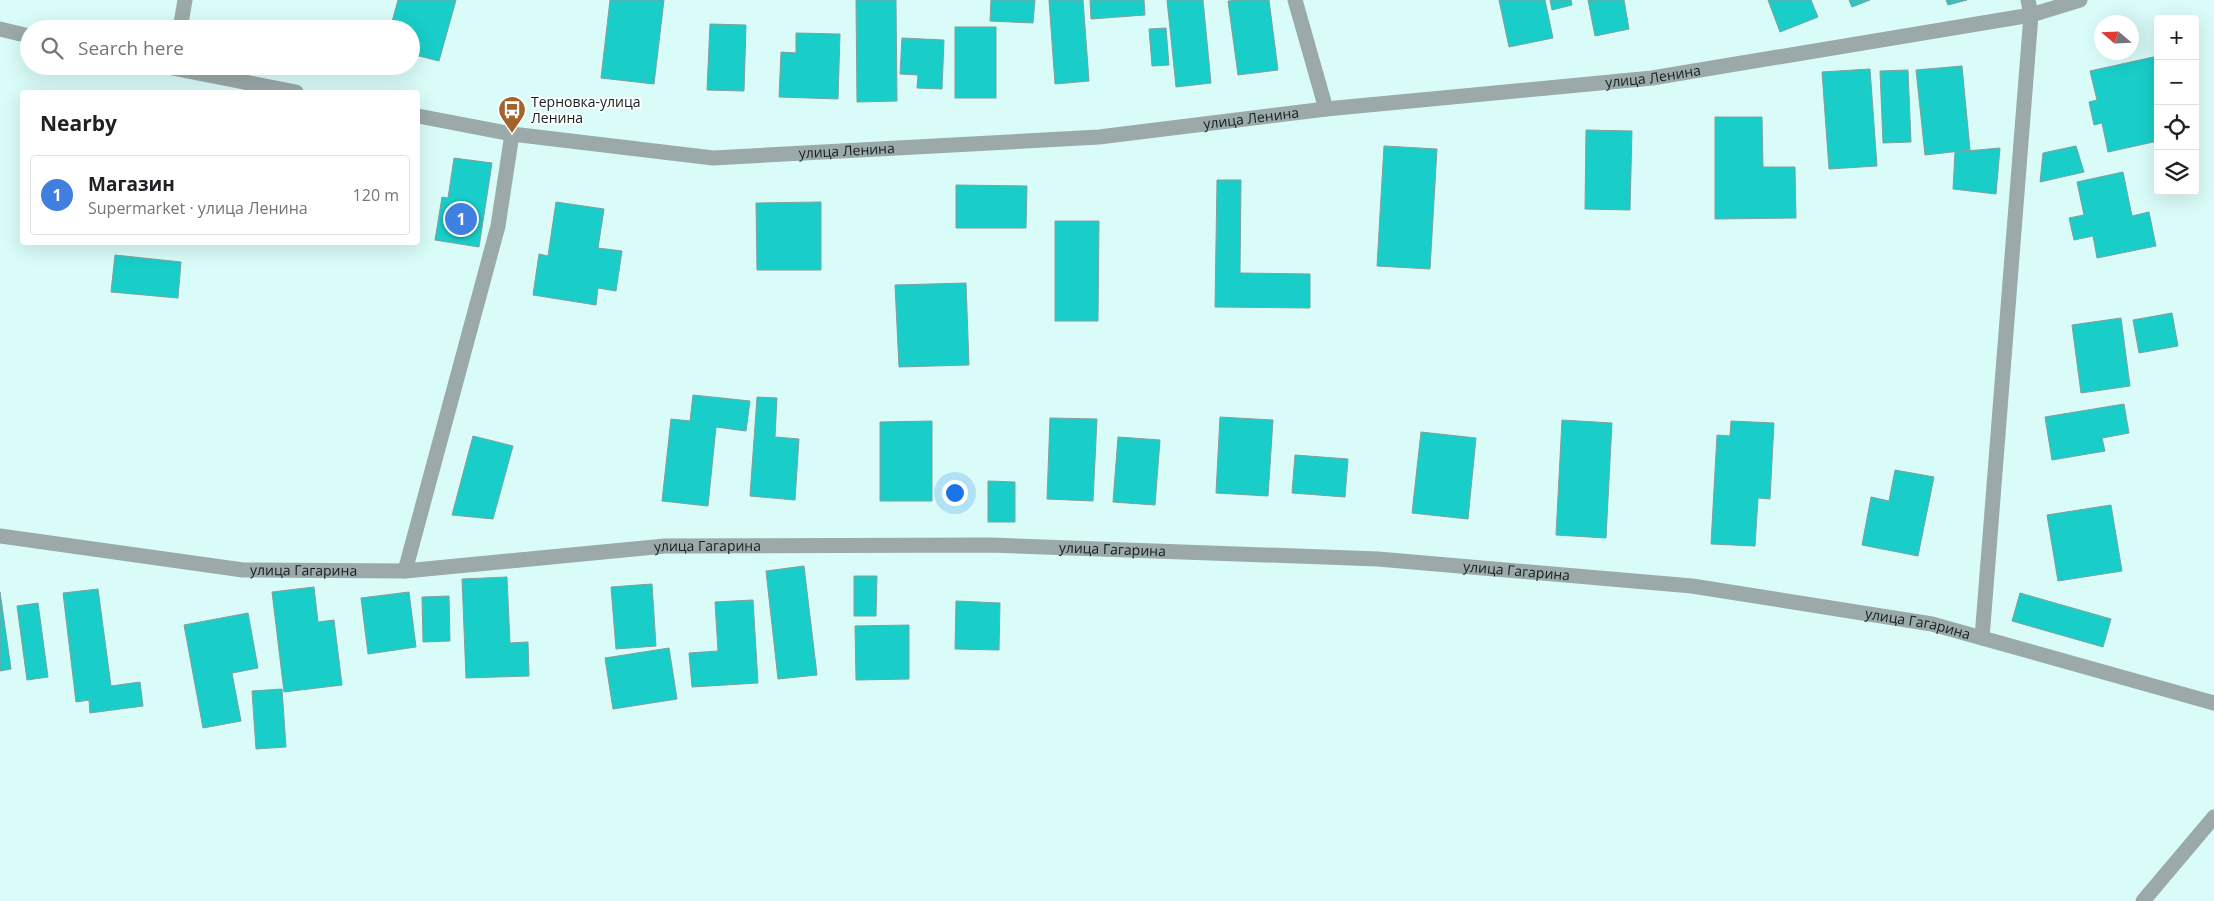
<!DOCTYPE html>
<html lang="en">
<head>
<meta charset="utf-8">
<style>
	body { margin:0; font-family:"Open Sans",sans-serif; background:#f6f6f6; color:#202124 }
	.controls { position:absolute; right:15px; top:15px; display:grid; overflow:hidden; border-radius:5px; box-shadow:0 5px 20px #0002 }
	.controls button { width:45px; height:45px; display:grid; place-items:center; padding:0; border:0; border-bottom:1px solid #e0e0e0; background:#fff; color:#202124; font:25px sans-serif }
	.compass { position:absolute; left:2094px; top:15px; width:45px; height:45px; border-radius:50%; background:#fff; box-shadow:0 5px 20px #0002; rotate:289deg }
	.you { position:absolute; left:954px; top:492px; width:18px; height:18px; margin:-12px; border:4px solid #fff; border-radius:50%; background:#1a73e8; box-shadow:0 0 0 8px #1a73e833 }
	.badge { display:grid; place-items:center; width:32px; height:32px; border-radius:50%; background:#111827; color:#fff; font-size:16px; font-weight:700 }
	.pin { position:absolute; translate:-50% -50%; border:2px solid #fff; box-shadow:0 1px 5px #0006 }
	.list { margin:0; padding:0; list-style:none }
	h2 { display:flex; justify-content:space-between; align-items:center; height:65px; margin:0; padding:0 20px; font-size:21px }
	h2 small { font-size:16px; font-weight:400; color:#757577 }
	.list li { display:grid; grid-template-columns:32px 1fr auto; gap:15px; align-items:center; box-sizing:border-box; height:80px; margin:0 10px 10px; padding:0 10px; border:1px solid #e0e0e0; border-radius:5px }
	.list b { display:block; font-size:19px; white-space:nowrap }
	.list p { margin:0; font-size:16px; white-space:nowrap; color:#757577 }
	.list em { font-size:16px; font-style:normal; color:#757577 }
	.icon { flex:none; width:28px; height:28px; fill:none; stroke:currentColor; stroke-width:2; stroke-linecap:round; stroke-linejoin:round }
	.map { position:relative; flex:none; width:2214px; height:901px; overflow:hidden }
	.search { position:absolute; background:#fff; box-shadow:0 5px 20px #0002; left:20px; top:20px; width:400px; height:55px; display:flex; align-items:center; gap:12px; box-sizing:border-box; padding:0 18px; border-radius:28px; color:#757577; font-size:19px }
	.panel { position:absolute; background:#fff; box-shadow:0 5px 20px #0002; left:20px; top:90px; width:400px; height:155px; border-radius:5px }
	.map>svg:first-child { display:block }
</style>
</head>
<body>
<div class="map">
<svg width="2214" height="901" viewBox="0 0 2214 901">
	<rect width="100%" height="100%" fill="#d9fcf9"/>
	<g fill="#19cdc8" stroke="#80a09e">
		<path d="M398,0H456L439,61L411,54V29H390Z"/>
		<path d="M610,0H664L654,84L601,78Z"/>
		<path d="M856,0H896L897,101L857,102Z"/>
		<path d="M991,0H1035L1033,23L990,21Z"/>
		<path d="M1049,0H1083L1089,81L1055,84Z"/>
		<path d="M1090,0H1144L1145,15L1091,19Z"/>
		<path d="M1167,0H1203L1211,83L1176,87Z"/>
		<path d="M1239,0H1269L1278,70L1238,75L1228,1Z"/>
		<path d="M1499,0H1545L1553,38L1509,47Z"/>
		<path d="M1550,0H1571L1572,5L1552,10Z"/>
		<path d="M1588,0H1624L1629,29L1595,36Z"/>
		<path d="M1768,0H1811L1818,17L1780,32Z"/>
		<path d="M1849,0H1870L1852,7Z"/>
		<path d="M1946,0H1967L1948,5Z"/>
		<path d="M710,24L746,25L744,91L707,90Z"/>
		<rect x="955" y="27" width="41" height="71"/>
		<path d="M1166,28L1169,65L1152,66L1149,29Z"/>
		<path d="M796,33L840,34L838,99L779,97L781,52L796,53Z"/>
		<path d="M902,38L944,40L942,89L917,88L918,75L900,74Z"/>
		<path d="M2158,56V141L2108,152L2102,123L2094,125L2089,102L2097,100L2090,71Z"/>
		<path d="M1962,66L1970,150L1925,155L1916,70Z"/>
		<path d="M1870,69L1877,166L1829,169L1822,72Z"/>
		<path d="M1908,70L1911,142L1883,143L1880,71Z"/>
		<path d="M1715,117H1762L1763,167H1795L1796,218L1715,219Z"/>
		<path d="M1586,130L1632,131L1630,210L1585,209Z"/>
		<path d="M1384,146L1437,149L1430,269L1377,266Z"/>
		<path d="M2076,146L2084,172L2040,182L2043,153Z"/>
		<path d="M2000,148L1996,194L1953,189L1955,152Z"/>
		<path d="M454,158L492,163L479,247L435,240L442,197L448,198Z"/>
		<path d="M2123,172L2132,216L2149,212L2156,246L2097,258L2093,236L2074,240L2069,218L2084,215L2077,182Z"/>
		<path d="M1217,180H1241L1240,273L1310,274V308L1215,307Z"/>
		<path d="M956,185L1027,186L1026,228H956Z"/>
		<path d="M556,202L604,209L598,248L622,251L616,291L598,288L596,305L533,295L539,254L548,256Z"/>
		<path d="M821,202V270H757L756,203Z"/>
		<path d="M1055,221H1099L1098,321H1055Z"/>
		<path d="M115,255L181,262L178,298L111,292Z"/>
		<path d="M966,283L969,365L899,367L895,285Z"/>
		<path d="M2172,313L2178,346L2139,353L2133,320Z"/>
		<path d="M2121,318L2130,386L2081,393L2072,325Z"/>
		<path d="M693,395L750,401L746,431L716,427L708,506L662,501L671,419L690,421Z"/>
		<path d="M757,397L777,398L775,437L799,439L795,500L750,496Z"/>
		<path d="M2124,404L2129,433L2102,438L2105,451L2052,460L2045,417Z"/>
		<path d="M1220,417L1273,420L1268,496L1216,493Z"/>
		<path d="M1050,418L1097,419L1093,501L1047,499Z"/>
		<path d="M1562,420L1612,423L1606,538L1556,535Z"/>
		<path d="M932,421V501H880V422Z"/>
		<path d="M1731,421L1774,423L1770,499L1758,498L1755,546L1711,544L1717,435L1730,436Z"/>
		<path d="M1421,432L1476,438L1468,519L1412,513Z"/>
		<path d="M473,436L513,446L493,519L452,515Z"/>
		<path d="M1118,437L1160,440L1155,505L1113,502Z"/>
		<path d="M1295,455L1348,459L1345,497L1292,493Z"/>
		<path d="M1895,470L1934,477L1918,556L1862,545L1871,497L1889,501Z"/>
		<path d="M988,481L1015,482V522H988Z"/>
		<path d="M2111,505L2122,571L2058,581L2047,515Z"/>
		<path d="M804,566L817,675L778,679L766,571Z"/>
		<path d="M854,576H877L876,616H854Z"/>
		<path d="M507,577L510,643L528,642L529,676L466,678L462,579Z"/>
		<path d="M652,584L656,646L616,649L611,587Z"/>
		<path d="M314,587L318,622L334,620L342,685L284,692L272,592Z"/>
		<path d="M98,589L111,686L140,682L143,706L90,713L89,700L76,702L63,593Z"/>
		<path d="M0,592L11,669L0,671Z"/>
		<path d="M409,592L416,647L368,654L361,598Z"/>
		<path d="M2020,593L2111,619L2103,647L2012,621Z"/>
		<path d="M449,596L450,641L423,642L422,597Z"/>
		<path d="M753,600L758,683L692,687L689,653L718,651L715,602Z"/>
		<path d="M956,601L1000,603L999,650L955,649Z"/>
		<path d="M38,603L48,677L27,680L17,606Z"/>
		<path d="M248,613L258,668L232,673L241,721L203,728L184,625Z"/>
		<path d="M909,625V679L856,680L855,626Z"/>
		<path d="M669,648L677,699L613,709L605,658Z"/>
		<path d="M282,689L286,747L256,749L252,691Z"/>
	</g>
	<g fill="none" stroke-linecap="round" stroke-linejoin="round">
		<g stroke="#9ba9a8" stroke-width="15">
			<path d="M1295,0L1326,109"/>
			<path d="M0,29L29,36"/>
			<path d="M180,29L185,0"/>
			<path d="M162,66L296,92"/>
			<path id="s1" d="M418,116L512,134L713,158L1099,137L1326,109L1652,78L2031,15L2080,0"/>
			<path id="s2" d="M0,536L243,570L405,571L665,546L991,545L1378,559L1692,586L1932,624L2214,703"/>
			<path d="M405,571L498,226L512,134"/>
			<path d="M1982,638L2031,15L2028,0"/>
			<path d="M2143,901L2214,817"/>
		</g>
	</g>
	<defs>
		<symbol id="bus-pin" viewBox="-11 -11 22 30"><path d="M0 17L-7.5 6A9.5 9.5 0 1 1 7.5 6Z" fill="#a3632c" stroke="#fff"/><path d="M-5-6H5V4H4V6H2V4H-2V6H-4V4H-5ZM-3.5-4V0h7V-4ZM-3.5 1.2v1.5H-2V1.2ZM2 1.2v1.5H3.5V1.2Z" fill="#fff"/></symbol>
	</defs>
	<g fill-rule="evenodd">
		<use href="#bus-pin" x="496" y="94" width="32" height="43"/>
	</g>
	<g text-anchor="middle" stroke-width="4" stroke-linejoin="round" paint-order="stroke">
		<g font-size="14" fill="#121f1e" stroke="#fff">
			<text dy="5" stroke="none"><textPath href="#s1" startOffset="1242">улица Ленина</textPath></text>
			<text dy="5" stroke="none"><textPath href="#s1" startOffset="838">улица Ленина</textPath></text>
			<text dy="5" stroke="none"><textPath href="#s1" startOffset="432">улица Ленина</textPath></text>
			<text dy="5" stroke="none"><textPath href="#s2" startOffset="711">улица Гагарина</textPath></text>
			<text dy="5" stroke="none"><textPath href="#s2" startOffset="1116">улица Гагарина</textPath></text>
			<text dy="5" stroke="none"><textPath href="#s2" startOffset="306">улица Гагарина</textPath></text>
			<text dy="5" stroke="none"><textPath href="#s2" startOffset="1521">улица Гагарина</textPath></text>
			<text dy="5" stroke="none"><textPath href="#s2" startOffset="1926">улица Гагарина</textPath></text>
		</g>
		<g font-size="14" fill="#121f1e" stroke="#fff" text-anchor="start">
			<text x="531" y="107">Терновка-улица<tspan x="531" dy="16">Ленина</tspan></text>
		</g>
	</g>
</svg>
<div class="controls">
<button>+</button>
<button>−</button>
<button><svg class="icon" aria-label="locate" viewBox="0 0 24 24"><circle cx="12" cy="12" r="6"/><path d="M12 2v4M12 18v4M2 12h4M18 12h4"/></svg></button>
<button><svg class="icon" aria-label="layers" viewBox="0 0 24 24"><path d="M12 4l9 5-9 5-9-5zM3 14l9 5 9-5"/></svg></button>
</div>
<svg class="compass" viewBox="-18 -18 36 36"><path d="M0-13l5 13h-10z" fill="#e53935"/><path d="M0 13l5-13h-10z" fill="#757577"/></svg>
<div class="you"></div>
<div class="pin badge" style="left:461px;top:219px;background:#3f7fe0">1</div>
<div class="search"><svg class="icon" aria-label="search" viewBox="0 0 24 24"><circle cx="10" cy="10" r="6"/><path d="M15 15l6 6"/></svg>Search here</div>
<section class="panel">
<h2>Nearby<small></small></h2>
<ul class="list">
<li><span class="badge" style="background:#3f7fe0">1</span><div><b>Магазин</b><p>Supermarket · улица Ленина</p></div><em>120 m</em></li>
</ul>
</section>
</div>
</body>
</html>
